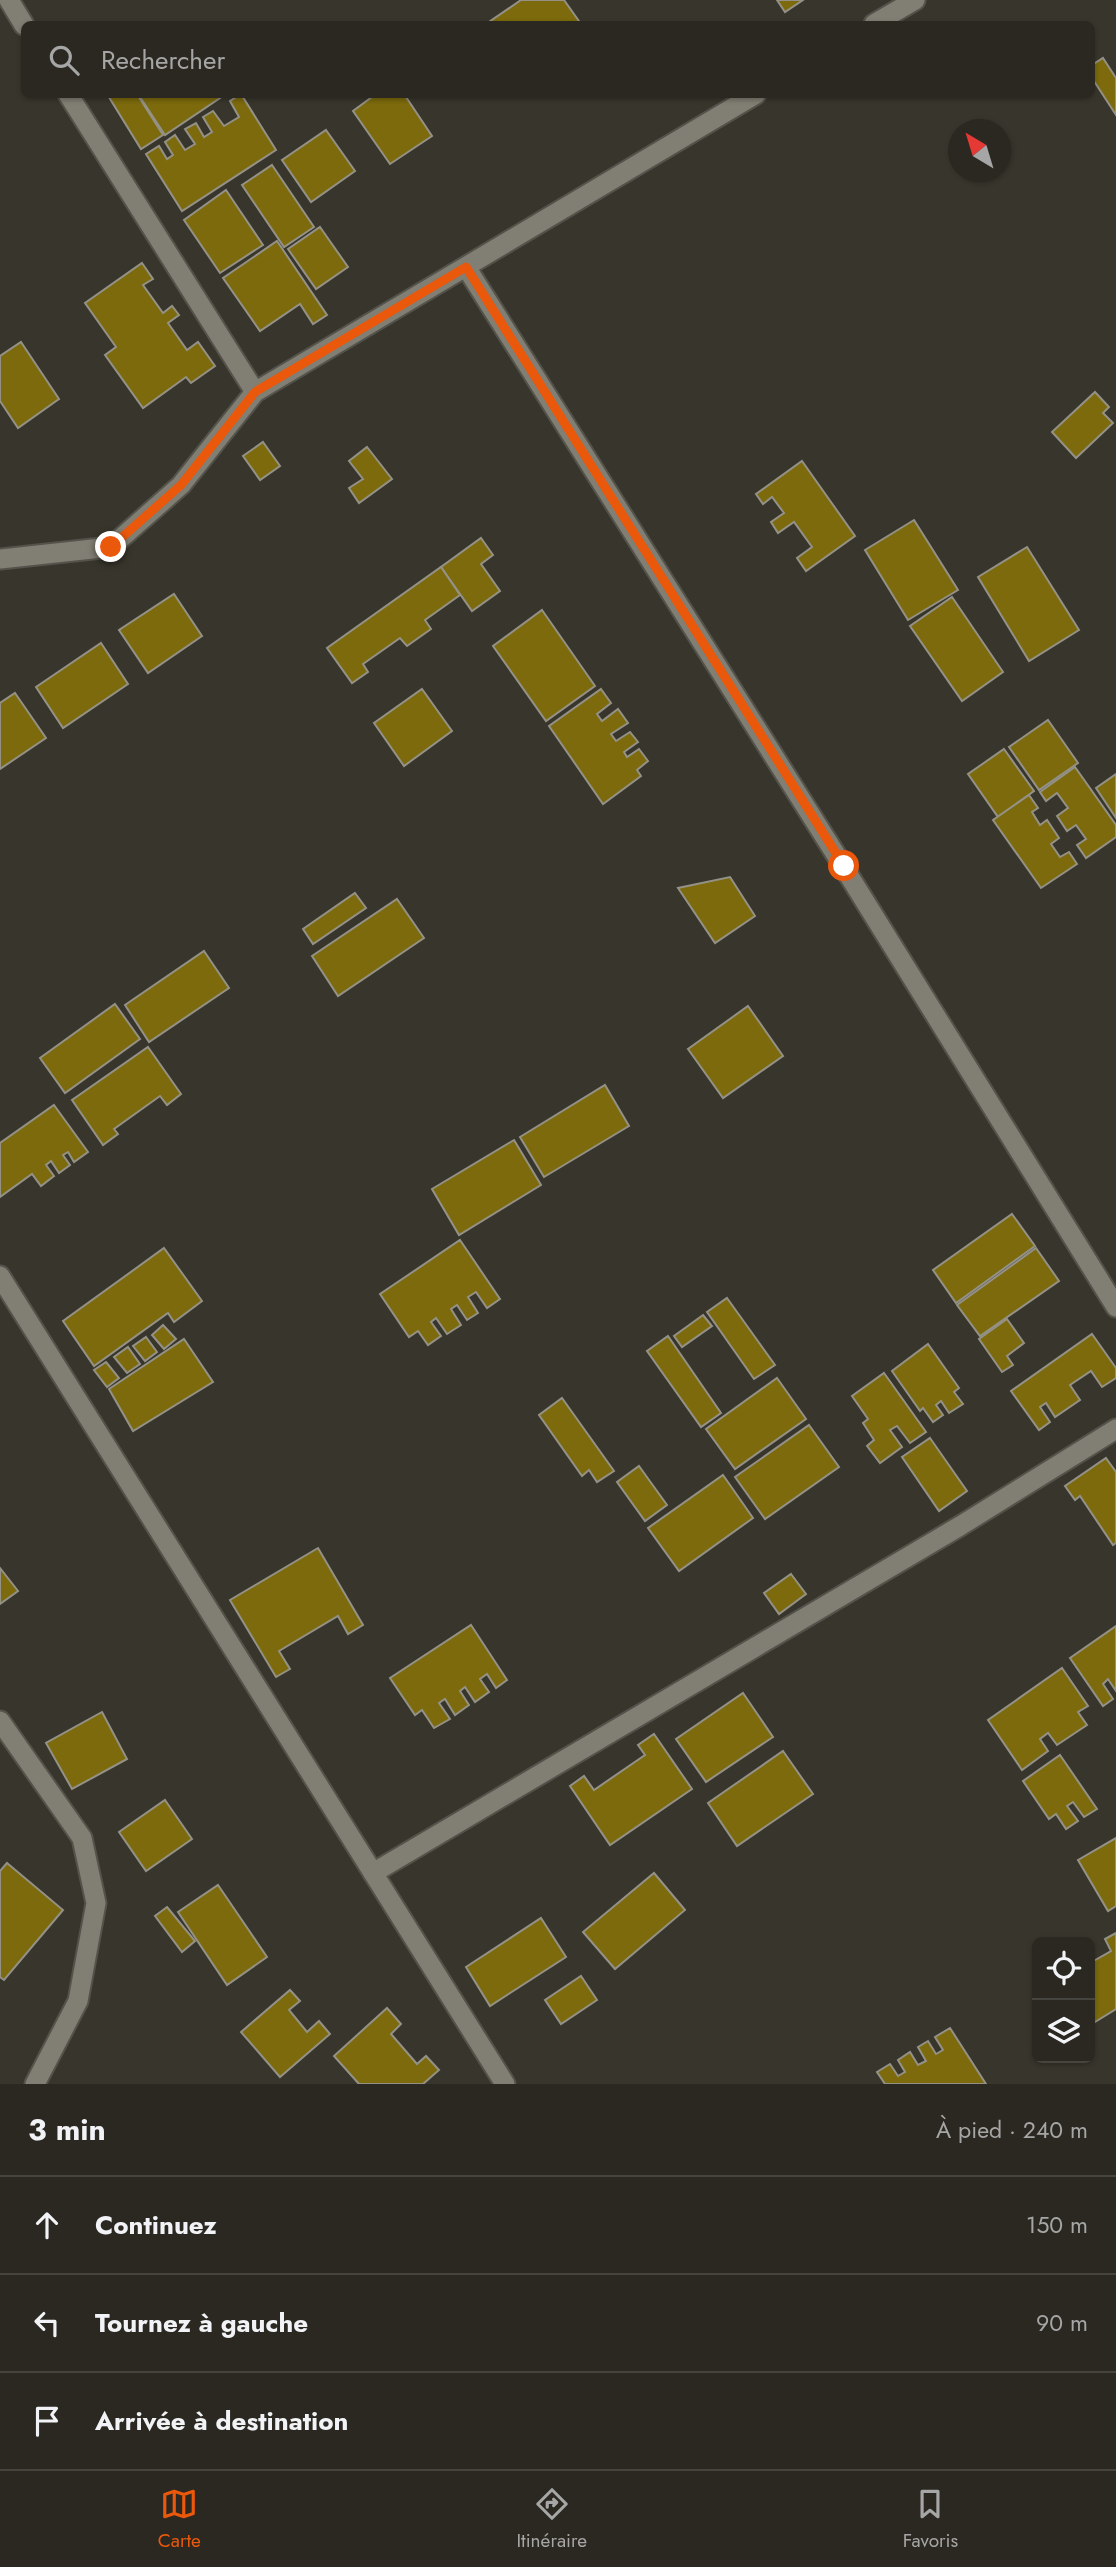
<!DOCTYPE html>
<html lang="fr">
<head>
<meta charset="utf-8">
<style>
	body { margin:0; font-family:Jost,sans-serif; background:#36342e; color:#f1f3f6 }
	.controls { position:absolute; right:21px; bottom:21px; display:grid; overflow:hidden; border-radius:10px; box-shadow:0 2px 5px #0004 }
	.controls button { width:63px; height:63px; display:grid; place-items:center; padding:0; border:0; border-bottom:2px solid #46443f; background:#2a2821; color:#f1f3f6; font:35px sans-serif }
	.compass { position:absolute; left:948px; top:119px; width:63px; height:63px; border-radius:50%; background:#2a2821; box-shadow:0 2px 5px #0004; rotate:322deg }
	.stop { position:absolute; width:21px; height:21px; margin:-16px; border:5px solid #ea580c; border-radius:50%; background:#fff }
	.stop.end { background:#ea580c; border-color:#fff; box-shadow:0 2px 7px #0008 }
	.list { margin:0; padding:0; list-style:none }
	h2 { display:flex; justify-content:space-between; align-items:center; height:91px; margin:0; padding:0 28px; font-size:30px }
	h2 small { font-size:23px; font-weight:400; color:#a5a6a5 }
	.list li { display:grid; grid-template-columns:46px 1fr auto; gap:21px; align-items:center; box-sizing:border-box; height:98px; padding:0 28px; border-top:2px solid #46443f }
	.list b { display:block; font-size:26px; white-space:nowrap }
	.list em { font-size:23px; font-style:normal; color:#a5a6a5 }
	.icon { flex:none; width:38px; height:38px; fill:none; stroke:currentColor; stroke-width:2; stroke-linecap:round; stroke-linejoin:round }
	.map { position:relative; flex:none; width:1116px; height:2084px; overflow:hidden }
	.search { position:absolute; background:#2a2821; box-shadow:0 2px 5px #0004; left:21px; right:21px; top:21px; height:77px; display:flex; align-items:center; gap:18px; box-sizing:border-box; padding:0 24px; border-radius:10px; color:#a5a6a5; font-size:26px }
	.sheet { height:385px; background:#2a2821 }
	nav { display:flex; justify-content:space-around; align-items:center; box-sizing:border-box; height:98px; border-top:2px solid #46443f; background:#2a2821; font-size:19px; color:#a5a6a5 }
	nav a { display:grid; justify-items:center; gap:4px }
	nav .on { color:#ea580c }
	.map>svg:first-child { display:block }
</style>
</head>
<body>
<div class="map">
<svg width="1116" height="2084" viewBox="0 0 1116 2084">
	<rect width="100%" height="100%" fill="#38362c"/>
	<g fill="#7c6a0c" stroke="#949186" stroke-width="2">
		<path d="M521,0H564L581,24H486Z"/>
		<path d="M777,0H803L785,12Z"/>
		<path d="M1103,58L1116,78V115L1092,78V65Z"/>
		<path d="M107,94H137L163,135L141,149Z"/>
		<path d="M138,94H226L165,135Z"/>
		<path d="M241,94L276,150L182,211L146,154L159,146L167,159L173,155L165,142L175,135L185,150L195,144L185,129L196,123L204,137L212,132L203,117L213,111L224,126L239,117L230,101Z"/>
		<path d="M376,94H404L432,136L390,164L353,111Z"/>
		<path d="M326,130L355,171L311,202L282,160Z"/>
		<path d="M272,165L314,227L284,247L242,185Z"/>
		<path d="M226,190L263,245L220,273L184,220Z"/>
		<path d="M320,227L348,267L316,289L288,249Z"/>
		<path d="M277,241L327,315L313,324L300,304L260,331L223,278Z"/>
		<path d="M142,263L153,279L143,285L163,313L172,306L179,315L168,323L187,350L198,342L215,366L191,383L186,377L143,408L105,355L116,347L85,303Z"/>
		<path d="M21,342L59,399L18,428L0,401V356Z"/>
		<path d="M1095,392L1109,407L1103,413L1113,423L1076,458L1052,432Z"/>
		<path d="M263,442L280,466L260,480L243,456Z"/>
		<path d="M367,447L392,479L359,503L349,488L363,479L349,461Z"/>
		<path d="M802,461L855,536L806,571L797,558L812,547L794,522L778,533L771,522L784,513L772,497L763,504L756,494Z"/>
		<path d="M914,520L958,590L908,620L865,550Z"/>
		<path d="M481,538L493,555L481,564L500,591L472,611L441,567Z"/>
		<path d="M1027,547L1079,630L1029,661L978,577Z"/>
		<path d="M441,567L460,595L425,620L431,629L407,646L400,638L363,664L368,672L352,683L327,648Z"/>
		<path d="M174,594L202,636L148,673L119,630Z"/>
		<path d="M952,597L1003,672L962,701L910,626Z"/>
		<path d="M542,610L595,686L546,721L493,646Z"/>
		<path d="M101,643L128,684L63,728L36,687Z"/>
		<path d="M422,689L452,731L404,766L374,723Z"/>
		<path d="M601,689L611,703L597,714L602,721L618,709L628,723L611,734L616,741L630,732L638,742L624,752L627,757L639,749L648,761L637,770L641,776L603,804L549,726Z"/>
		<path d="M15,693L46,738L0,769V703Z"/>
		<path d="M1048,720L1078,763L1039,790L1009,747Z"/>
		<path d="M1004,749L1034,791L998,817L968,774Z"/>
		<path d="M1075,767L1116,825V837L1086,858L1077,845L1086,839L1076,825L1067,831L1057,816L1068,808L1057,793L1046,801L1040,792Z"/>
		<path d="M1116,774V818L1096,788Z"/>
		<path d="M1029,795L1038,808L1032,812L1040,825L1047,820L1059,838L1051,844L1060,857L1069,852L1077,864L1041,888L993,820Z"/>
		<path d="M730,877L755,916L715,943L678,888Z"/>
		<path d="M355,893L366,908L313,944L303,929Z"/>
		<path d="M397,899L424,938L338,996L312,956Z"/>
		<path d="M204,951L229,988L149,1042L125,1005Z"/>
		<path d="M115,1004L140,1039L65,1093L40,1058Z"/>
		<path d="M748,1006L783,1056L723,1098L688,1049Z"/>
		<path d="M148,1047L181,1094L167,1105L160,1096L114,1129L118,1134L103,1145L72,1100Z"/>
		<path d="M605,1085L629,1126L544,1177L520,1137Z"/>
		<path d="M54,1105L88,1152L74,1162L68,1152L63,1155L70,1165L59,1173L51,1161L46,1165L54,1176L41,1186L32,1174L0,1197V1143Z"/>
		<path d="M514,1140L541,1185L459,1235L432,1189Z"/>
		<path d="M1012,1214L1035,1246L956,1303L933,1270Z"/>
		<path d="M460,1240L500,1299L487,1308L476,1292L468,1297L478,1313L467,1320L457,1305L451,1309L461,1325L447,1334L436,1318L431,1322L441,1336L428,1345L418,1331L409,1337L380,1294Z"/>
		<path d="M164,1248L202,1301L174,1322L168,1313L94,1366L63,1321Z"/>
		<path d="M1036,1248L1059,1281L980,1336L957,1305Z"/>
		<path d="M727,1298L775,1365L754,1379L707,1312Z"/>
		<path d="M703,1315L712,1326L682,1347L674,1336Z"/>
		<path d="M1007,1319L1024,1343L1007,1356L1013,1365L1002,1372L979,1339Z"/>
		<path d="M163,1325L176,1339L164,1349L152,1335Z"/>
		<path d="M1092,1334L1116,1368V1378L1102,1387L1091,1371L1070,1385L1080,1400L1055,1417L1046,1403L1040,1407L1050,1422L1039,1430L1011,1391Z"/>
		<path d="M668,1336L721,1413L701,1427L647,1351Z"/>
		<path d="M146,1337L157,1352L145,1361L133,1346Z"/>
		<path d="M184,1339L213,1382L133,1431L109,1389Z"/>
		<path d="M928,1344L959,1388L954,1392L963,1404L949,1413L941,1401L936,1405L943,1415L933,1422L923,1408L920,1411L892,1371Z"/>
		<path d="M128,1347L140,1364L127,1373L114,1357Z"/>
		<path d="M106,1362L119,1378L107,1387L94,1370Z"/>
		<path d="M884,1373L926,1432L910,1443L897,1426L890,1430L902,1447L880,1463L867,1446L874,1440L863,1423L868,1419L852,1396Z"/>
		<path d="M777,1378L806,1419L735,1469L706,1429Z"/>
		<path d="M562,1398L614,1471L597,1482L589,1470L582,1476L539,1415Z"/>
		<path d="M809,1425L839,1467L765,1519L735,1477Z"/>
		<path d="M930,1438L967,1491L939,1511L902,1457Z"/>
		<path d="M1106,1458L1116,1472V1543L1113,1545L1080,1496L1075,1500L1065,1486Z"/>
		<path d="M639,1466L667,1505L645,1521L617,1482Z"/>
		<path d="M723,1475L753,1518L679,1571L648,1528Z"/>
		<path d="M318,1548L363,1625L348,1634L338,1616L279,1651L290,1669L276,1677L230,1600Z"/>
		<path d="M0,1568L18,1591L0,1604Z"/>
		<path d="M791,1574L806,1594L779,1614L764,1593Z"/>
		<path d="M471,1625L507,1680L496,1688L487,1674L480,1679L489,1692L475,1702L465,1687L460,1691L469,1705L455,1715L445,1699L439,1703L450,1719L434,1728L422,1710L415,1715L390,1678Z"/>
		<path d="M1116,1626V1691L1108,1679L1103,1684L1113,1699L1103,1706L1070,1658Z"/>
		<path d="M1062,1668L1088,1706L1078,1712L1087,1725L1057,1745L1048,1733L1040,1739L1048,1751L1022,1770L988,1720Z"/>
		<path d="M743,1693L773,1737L706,1782L676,1739Z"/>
		<path d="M102,1712L127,1759L72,1789L46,1743Z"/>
		<path d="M654,1734L692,1789L610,1845L570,1786L584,1776L594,1790L645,1755L638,1745Z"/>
		<path d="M783,1751L813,1794L737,1846L708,1803Z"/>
		<path d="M1060,1755L1097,1809L1084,1817L1073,1802L1067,1806L1078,1821L1066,1829L1056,1814L1049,1819L1023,1781Z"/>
		<path d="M165,1800L192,1839L146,1871L119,1832Z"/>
		<path d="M1116,1838V1906L1108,1911L1078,1860Z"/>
		<path d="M7,1863L63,1910L4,1980L0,1977V1871Z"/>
		<path d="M654,1873L685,1910L615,1969L583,1932Z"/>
		<path d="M218,1885L267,1957L227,1985L178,1912Z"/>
		<path d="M167,1907L195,1941L182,1952L155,1916Z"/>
		<path d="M541,1918L566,1957L490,2006L466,1967Z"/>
		<path d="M1116,1933V2009L1090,2025V1963L1111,1951L1105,1939Z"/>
		<path d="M581,1976L597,2000L561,2024L545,2000Z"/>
		<path d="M290,1990L300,2001L289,2010L307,2032L319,2021L330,2034L280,2077L241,2032Z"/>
		<path d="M387,2008L401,2024L391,2034L417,2064L426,2056L439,2070L423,2084H359L334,2056Z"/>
		<path d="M950,2028L986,2084H885L877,2072L890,2064L898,2076L905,2072L898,2060L910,2052L918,2065L926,2061L918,2047L928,2041L936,2054L943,2050L935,2037Z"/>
	</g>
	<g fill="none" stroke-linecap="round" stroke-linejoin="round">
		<defs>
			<g id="minor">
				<path d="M9,0L24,25"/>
				<path d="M874,24L915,0"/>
				<path d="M68,94L255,392"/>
				<path d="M466,267L843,866L1116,1307"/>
				<path d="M0,559L111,547L181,485L255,392L756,94"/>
				<path d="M0,1276L505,2084"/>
				<path d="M0,1721L82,1838L96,1903L78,2001L35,2084"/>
				<path d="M373,1873L960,1526L1116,1429"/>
			</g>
		</defs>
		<use href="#minor" stroke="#54534b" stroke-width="23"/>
		<use href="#minor" stroke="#817e73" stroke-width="19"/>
	</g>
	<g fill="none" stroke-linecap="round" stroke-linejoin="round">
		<path stroke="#ea580c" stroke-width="9" d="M111,547L181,485L255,392L466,267L844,866"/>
	</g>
</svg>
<div class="controls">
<button><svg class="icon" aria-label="locate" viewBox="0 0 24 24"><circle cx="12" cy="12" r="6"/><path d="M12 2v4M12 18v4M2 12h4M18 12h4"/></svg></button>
<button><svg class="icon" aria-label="layers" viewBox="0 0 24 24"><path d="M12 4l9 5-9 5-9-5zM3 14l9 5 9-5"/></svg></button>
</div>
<svg class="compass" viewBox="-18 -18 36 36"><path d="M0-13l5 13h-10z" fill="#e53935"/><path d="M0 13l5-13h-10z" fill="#a5a6a5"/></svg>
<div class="stop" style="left:844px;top:866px"></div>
<div class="stop end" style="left:111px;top:547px"></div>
<div class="search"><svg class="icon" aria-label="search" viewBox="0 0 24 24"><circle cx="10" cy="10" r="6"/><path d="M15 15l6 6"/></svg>Rechercher</div>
</div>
<section class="sheet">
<h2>3 min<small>À pied · 240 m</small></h2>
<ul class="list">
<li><svg class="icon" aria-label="ahead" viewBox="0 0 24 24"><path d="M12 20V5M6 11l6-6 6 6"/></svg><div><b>Continuez</b></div><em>150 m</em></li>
<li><svg class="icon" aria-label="left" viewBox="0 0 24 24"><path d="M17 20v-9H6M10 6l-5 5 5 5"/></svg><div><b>Tournez à gauche</b></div><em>90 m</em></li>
<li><svg class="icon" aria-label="arrive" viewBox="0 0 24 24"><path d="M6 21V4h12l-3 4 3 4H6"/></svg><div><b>Arrivée à destination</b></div></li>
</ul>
</section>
<nav>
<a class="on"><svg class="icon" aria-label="map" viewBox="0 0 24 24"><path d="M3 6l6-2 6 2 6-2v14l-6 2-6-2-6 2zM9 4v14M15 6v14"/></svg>Carte</a>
<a><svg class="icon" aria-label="directions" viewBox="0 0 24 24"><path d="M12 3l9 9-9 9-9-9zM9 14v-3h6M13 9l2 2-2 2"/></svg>Itinéraire</a>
<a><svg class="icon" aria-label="saved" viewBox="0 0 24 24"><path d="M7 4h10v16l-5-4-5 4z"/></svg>Favoris</a>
</nav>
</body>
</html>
